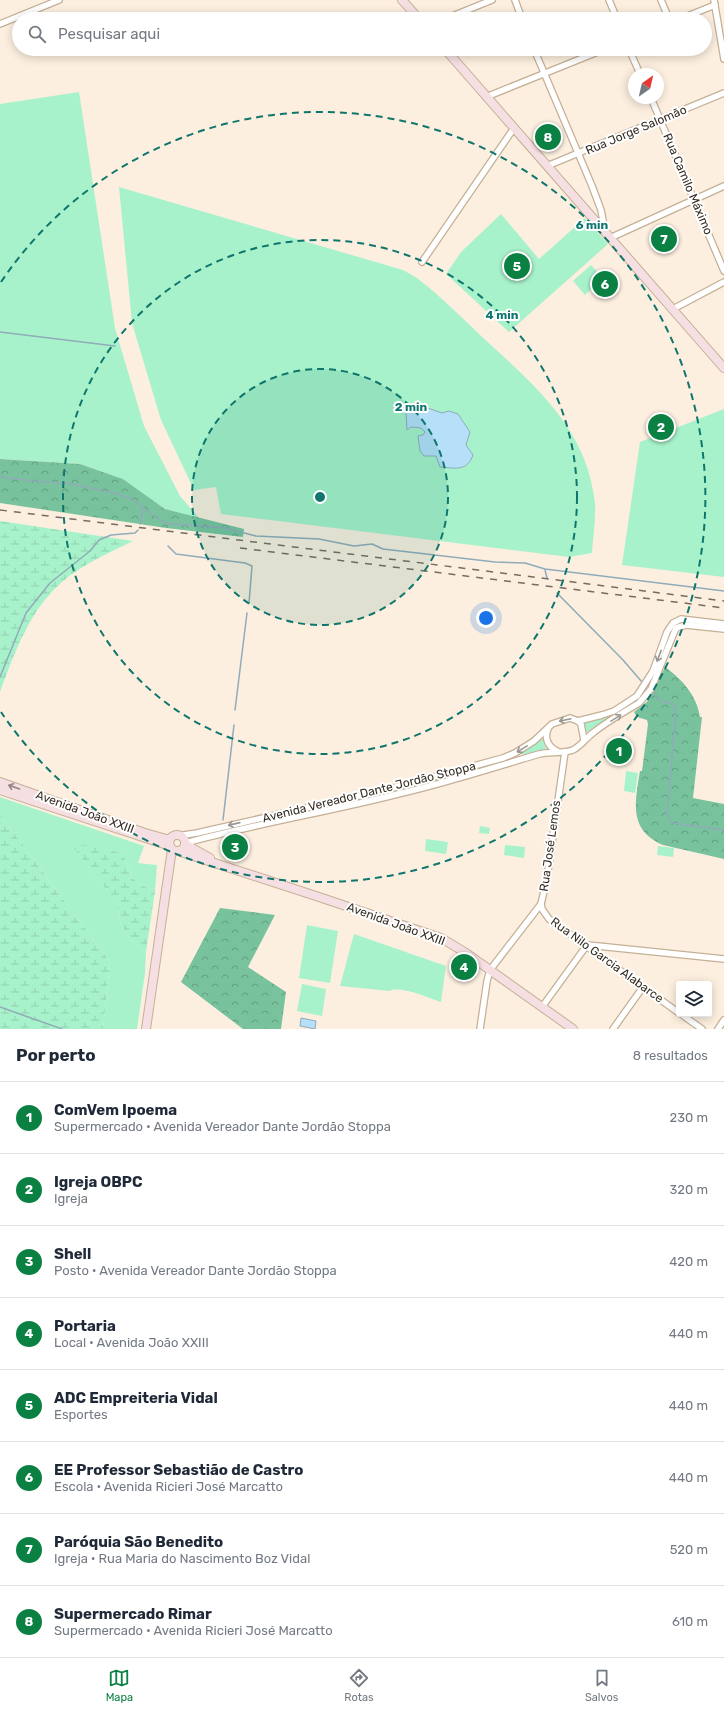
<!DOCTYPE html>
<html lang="pt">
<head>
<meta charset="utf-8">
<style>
	body { margin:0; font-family:Rubik,sans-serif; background:#f2f2f3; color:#1f2937 }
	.controls { position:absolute; right:12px; bottom:12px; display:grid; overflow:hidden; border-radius:4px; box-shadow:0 2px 10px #0003 }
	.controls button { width:36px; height:36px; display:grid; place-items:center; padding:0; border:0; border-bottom:1px solid #e0e1e3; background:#fff; color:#1f2937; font:20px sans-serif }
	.compass { position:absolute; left:628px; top:68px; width:36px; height:36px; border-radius:50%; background:#fff; box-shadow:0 2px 10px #0003; rotate:34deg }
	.you { position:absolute; left:486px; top:618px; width:14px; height:14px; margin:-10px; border:3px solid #fff; border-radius:50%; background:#1a73e8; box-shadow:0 0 0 6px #1a73e833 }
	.badge { display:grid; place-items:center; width:26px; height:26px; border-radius:50%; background:#0b8043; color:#fff; font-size:13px; font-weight:700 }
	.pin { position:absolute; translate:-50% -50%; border:2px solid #fff; box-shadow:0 1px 4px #0006 }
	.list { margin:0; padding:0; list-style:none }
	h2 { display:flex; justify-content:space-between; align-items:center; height:52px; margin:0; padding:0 16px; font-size:17px }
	h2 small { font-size:13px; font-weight:400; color:#747a83 }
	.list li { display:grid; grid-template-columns:26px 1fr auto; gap:12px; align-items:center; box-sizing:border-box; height:72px; padding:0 16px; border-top:1px solid #e0e1e3 }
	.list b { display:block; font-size:15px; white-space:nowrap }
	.list p { margin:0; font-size:13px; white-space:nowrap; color:#747a83 }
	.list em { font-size:13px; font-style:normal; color:#747a83 }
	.icon { flex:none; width:22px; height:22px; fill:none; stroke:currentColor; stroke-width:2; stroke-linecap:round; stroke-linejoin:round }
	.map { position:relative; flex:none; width:724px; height:1029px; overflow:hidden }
	.search { position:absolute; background:#fff; box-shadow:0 2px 10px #0003; left:12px; right:12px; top:12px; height:44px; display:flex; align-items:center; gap:10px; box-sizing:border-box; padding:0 14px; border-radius:22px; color:#747a83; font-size:15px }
	.sheet { height:628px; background:#fff }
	nav { display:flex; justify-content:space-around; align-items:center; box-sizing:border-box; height:56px; border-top:1px solid #e0e1e3; background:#fff; font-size:11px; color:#747a83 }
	nav a { display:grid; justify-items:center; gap:2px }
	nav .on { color:#0b8043 }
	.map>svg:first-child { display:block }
</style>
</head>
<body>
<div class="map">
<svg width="724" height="1029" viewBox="0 0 724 1029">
	<defs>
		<pattern id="forest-crowns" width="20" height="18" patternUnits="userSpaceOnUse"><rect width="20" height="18" fill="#78c39d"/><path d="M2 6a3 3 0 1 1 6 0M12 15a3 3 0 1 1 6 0" fill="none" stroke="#639f80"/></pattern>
		<pattern id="wetland-marsh" width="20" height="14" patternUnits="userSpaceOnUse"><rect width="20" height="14" fill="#a8f2cb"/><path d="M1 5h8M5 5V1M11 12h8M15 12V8" fill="none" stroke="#91d0ae"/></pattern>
	</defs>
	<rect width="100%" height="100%" fill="#fcefdf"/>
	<g fill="#a8f2cb">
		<path d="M79,92L115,328L144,426L180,496L199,518L165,509L123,479L80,464L0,459V104Z"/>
		<path d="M119,187L403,270L417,278C443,298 467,323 491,345C541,391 588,433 595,504C596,520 593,537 592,553L569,557L221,514L216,487L194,490L161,420L132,323Z"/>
		<path d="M501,214L539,259L585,218L608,244L509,332L446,274L461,252Z"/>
		<path d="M591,265L603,278L585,295L573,281Z"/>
		<path d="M724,409V577L622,565L640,442Z"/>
		<path d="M612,715L587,732L585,731L582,721L599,720Z"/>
		<path d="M541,737L546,748L545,749L523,755L521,752Z"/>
		<path d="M626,771L638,773L635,793L624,791Z"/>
		<path d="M0,797L144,846L138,863L157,865L155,891C129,880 132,879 123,853L70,843L117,903L120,922L131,941L146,952L145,973L137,1029H103L110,962L0,814Z"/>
		<path d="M480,826L490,828L489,834L479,833Z"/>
		<path d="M426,839L448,842L446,854L425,851Z"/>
		<path d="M505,845L525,847L524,858L504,855Z"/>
		<path d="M658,846L674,848L673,857L657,855Z"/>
		<path d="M307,925L338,931L330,983L299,978Z"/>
		<path d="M354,934L446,966L441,1002C429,998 400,985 390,991L340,986Z"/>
		<path d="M302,984L326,989L322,1016L297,1011Z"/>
	</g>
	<g fill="url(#forest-crowns)">
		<path d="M0,459L80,464L123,479L165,509L244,529L243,537L166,528L0,503Z"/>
		<path d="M665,667C682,679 697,696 700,717H702L693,798L724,804V859L663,845C628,830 635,802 640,771H642L648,724L647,720L637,717L634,712L649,700Z"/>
		<path d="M220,908L275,915L248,967L286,992L281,1029H243L181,982Z"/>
	</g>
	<g fill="url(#wetland-marsh)">
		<path d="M0,521L133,541C109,553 83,564 62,582C29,611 15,652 0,692Z"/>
		<path d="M0,814L110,962L103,1029H0Z"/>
		<path d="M69,842L123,853C132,879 129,880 155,891L146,952L131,941L120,922L117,903Z"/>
	</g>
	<g fill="#b6e0f9" stroke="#90abb9">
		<path d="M425,407L442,413L449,411L458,414L470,432L466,445L473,455C467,472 455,468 440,467L436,456H424L420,451L418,436L423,435L425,432L421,428L411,427L407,430L406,413L411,408Z"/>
		<path d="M301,1018L316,1021L315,1029L300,1026Z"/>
	</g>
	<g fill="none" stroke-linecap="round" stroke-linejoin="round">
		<g stroke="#90abb9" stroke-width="1.5">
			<path d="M0,332L115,346"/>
			<path d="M0,477L34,481L72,484L118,494L131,499L165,523L225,528L256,536L319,539L354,546L372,544L383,549L495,562L525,563L545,569L724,591"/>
			<path d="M140,524L143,508"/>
			<path d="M168,546L176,554L245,563L252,566L249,603"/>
			<path d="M545,570L547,578"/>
			<path d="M557,593L623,660L642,682"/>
			<path d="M0,677L26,613L50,583L90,551L99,540L111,535L135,533L138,530"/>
			<path d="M654,692L658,700L673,704L676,709L667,815L669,820L673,823L724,830"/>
			<path d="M235,710L247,613"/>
			<path d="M223,820L234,725"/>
			<path d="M0,1007L62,1029"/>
		</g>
		<defs>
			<g id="street">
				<path d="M515,0L522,19"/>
				<path d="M609,0L617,19"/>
				<path d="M661,0L669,19"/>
				<path d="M714,0L724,59"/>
				<path d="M445,19L492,0"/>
				<path d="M680,19L715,5"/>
				<path d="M0,24L59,0"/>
				<path d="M534,49L592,186L601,210L605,231"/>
				<path d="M629,49L640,74"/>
				<path d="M486,97L605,49"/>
				<path d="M651,98L724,271"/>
				<path d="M547,166L724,93"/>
				<path d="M610,238L724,186"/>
				<path d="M422,262L514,128"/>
				<path d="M673,309L724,282"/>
				<path d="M578,721L581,724L584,740"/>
				<path d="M548,729C544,738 548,747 557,751"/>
				<path d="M177,836L197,833L385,790L503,758L515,753L534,741L552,724L570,718L578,721L602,715L614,711L637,696L653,671L667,632L673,623L681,619L724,624"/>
				<path d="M185,843C255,824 327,812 398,794C446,783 492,768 539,754C550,751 562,754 573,750C581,746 587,737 594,732C608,721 624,712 639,703L651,689L676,628L686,625L724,629"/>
				<path d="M541,904L542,909L549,919L679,1013"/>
				<path d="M588,945L724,959"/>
				<path d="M542,1007L587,945"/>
				<path d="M681,1014L702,1029"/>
				<path d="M480,1029L487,981L490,970L541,904L547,878L565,752"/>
				<path d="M613,1029L643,987"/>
				<path d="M718,1029L724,1020"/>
			</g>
			<g id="secondary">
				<path d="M402,0L419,19"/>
				<path d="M445,49L724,368"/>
				<path d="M0,782L145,833L170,840"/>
				<path d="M0,790L170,846"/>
				<circle cx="177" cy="843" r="8"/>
				<path d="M185,844L210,858"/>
				<path d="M178,851L319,897L441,938L466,953L573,1029"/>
				<path d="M146,1029L172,849"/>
			</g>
		</defs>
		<use href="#street" stroke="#c5b096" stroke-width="8"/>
		<use href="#secondary" stroke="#c5b096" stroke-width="10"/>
		<use href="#street" stroke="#fff" stroke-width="5.5"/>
		<use href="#secondary" stroke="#f6dfe2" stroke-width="8"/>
		<g stroke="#766c5f" stroke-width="1.5" stroke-dasharray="7 7" stroke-linecap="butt">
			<path d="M0,510L724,601"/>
			<path d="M240,548L724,608"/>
		</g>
	</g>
	<defs><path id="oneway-shaft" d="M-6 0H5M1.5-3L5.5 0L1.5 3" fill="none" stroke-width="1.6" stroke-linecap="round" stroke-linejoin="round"/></defs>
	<g stroke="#9a9691">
		<use href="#oneway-shaft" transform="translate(659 656) rotate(111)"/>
		<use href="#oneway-shaft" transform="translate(616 718) rotate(-32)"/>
		<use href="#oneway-shaft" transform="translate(565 720) rotate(168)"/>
		<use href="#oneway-shaft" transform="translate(522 749) rotate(149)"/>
		<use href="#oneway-shaft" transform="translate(234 824) rotate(167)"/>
	</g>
	<use stroke="#968682" href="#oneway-shaft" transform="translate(14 787) rotate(-161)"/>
	<circle cx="320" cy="497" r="128" fill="#0f766e" fill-opacity=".12"/>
	<g fill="none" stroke="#0f766e" stroke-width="2" stroke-dasharray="7 5">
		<circle cx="320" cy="497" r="128"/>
		<circle cx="320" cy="497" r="257"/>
		<path d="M1 282A385 385 0 1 1 1 712"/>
	</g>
	<g text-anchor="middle" stroke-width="4" stroke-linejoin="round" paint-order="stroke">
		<g font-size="12" fill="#362e23" stroke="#fff">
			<text transform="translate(636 130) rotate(-23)" y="4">Rua Jorge Salomão</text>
			<text transform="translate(688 184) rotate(67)" y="4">Rua Camilo Máximo</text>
			<text transform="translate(369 792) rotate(-14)" y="4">Avenida Vereador Dante Jordão Stoppa</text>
			<text transform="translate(85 812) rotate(20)" y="4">Avenida João XXIII</text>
			<text transform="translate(550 846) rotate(-82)" y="4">Rua José Lemos</text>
			<text transform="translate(396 924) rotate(20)" y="4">Avenida João XXIII</text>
			<text transform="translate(607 960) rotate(36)" y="4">Rua Nilo Garcia Alabarce</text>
		</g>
	</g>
	<circle cx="320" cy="497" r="6" fill="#0f766e" stroke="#fff" stroke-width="2"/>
	<g font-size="12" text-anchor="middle" font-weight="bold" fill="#0f766e" stroke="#fff" stroke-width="4" stroke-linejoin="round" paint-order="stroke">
		<text x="592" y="229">6 min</text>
		<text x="502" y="319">4 min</text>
		<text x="411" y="411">2 min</text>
	</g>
</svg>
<div class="controls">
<button><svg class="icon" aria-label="layers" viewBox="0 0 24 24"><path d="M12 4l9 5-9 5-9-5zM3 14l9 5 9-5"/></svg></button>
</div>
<svg class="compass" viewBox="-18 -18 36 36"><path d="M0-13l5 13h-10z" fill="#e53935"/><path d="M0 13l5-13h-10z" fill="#747a83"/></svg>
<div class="you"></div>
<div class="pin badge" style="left:619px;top:751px">1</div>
<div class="pin badge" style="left:661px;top:427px">2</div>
<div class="pin badge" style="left:235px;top:847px">3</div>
<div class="pin badge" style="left:464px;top:967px">4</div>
<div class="pin badge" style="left:517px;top:266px">5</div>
<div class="pin badge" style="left:605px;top:284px">6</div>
<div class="pin badge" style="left:664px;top:239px">7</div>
<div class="pin badge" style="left:548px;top:137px">8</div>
<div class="search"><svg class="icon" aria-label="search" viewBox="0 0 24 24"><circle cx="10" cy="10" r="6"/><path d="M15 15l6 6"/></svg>Pesquisar aqui</div>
</div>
<section class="sheet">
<h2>Por perto<small>8 resultados</small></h2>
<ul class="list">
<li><span class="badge">1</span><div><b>ComVem Ipoema</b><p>Supermercado · Avenida Vereador Dante Jordão Stoppa</p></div><em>230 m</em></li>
<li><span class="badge">2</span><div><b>Igreja OBPC</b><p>Igreja</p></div><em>320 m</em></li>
<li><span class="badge">3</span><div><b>Shell</b><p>Posto · Avenida Vereador Dante Jordão Stoppa</p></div><em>420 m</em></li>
<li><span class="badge">4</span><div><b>Portaria</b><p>Local · Avenida João XXIII</p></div><em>440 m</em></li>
<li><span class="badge">5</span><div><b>ADC Empreiteria Vidal</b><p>Esportes</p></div><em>440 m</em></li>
<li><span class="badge">6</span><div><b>EE Professor Sebastião de Castro</b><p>Escola · Avenida Ricieri José Marcatto</p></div><em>440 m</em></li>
<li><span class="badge">7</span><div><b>Paróquia São Benedito</b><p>Igreja · Rua Maria do Nascimento Boz Vidal</p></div><em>520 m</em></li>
<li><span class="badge">8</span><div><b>Supermercado Rimar</b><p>Supermercado · Avenida Ricieri José Marcatto</p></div><em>610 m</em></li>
</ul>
</section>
<nav>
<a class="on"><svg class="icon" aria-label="map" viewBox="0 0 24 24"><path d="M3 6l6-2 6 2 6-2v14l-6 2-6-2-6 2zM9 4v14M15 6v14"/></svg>Mapa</a>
<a><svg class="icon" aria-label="directions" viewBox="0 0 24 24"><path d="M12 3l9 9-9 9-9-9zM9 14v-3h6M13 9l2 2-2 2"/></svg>Rotas</a>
<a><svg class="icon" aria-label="saved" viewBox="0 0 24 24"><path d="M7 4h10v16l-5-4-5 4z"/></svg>Salvos</a>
</nav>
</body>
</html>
